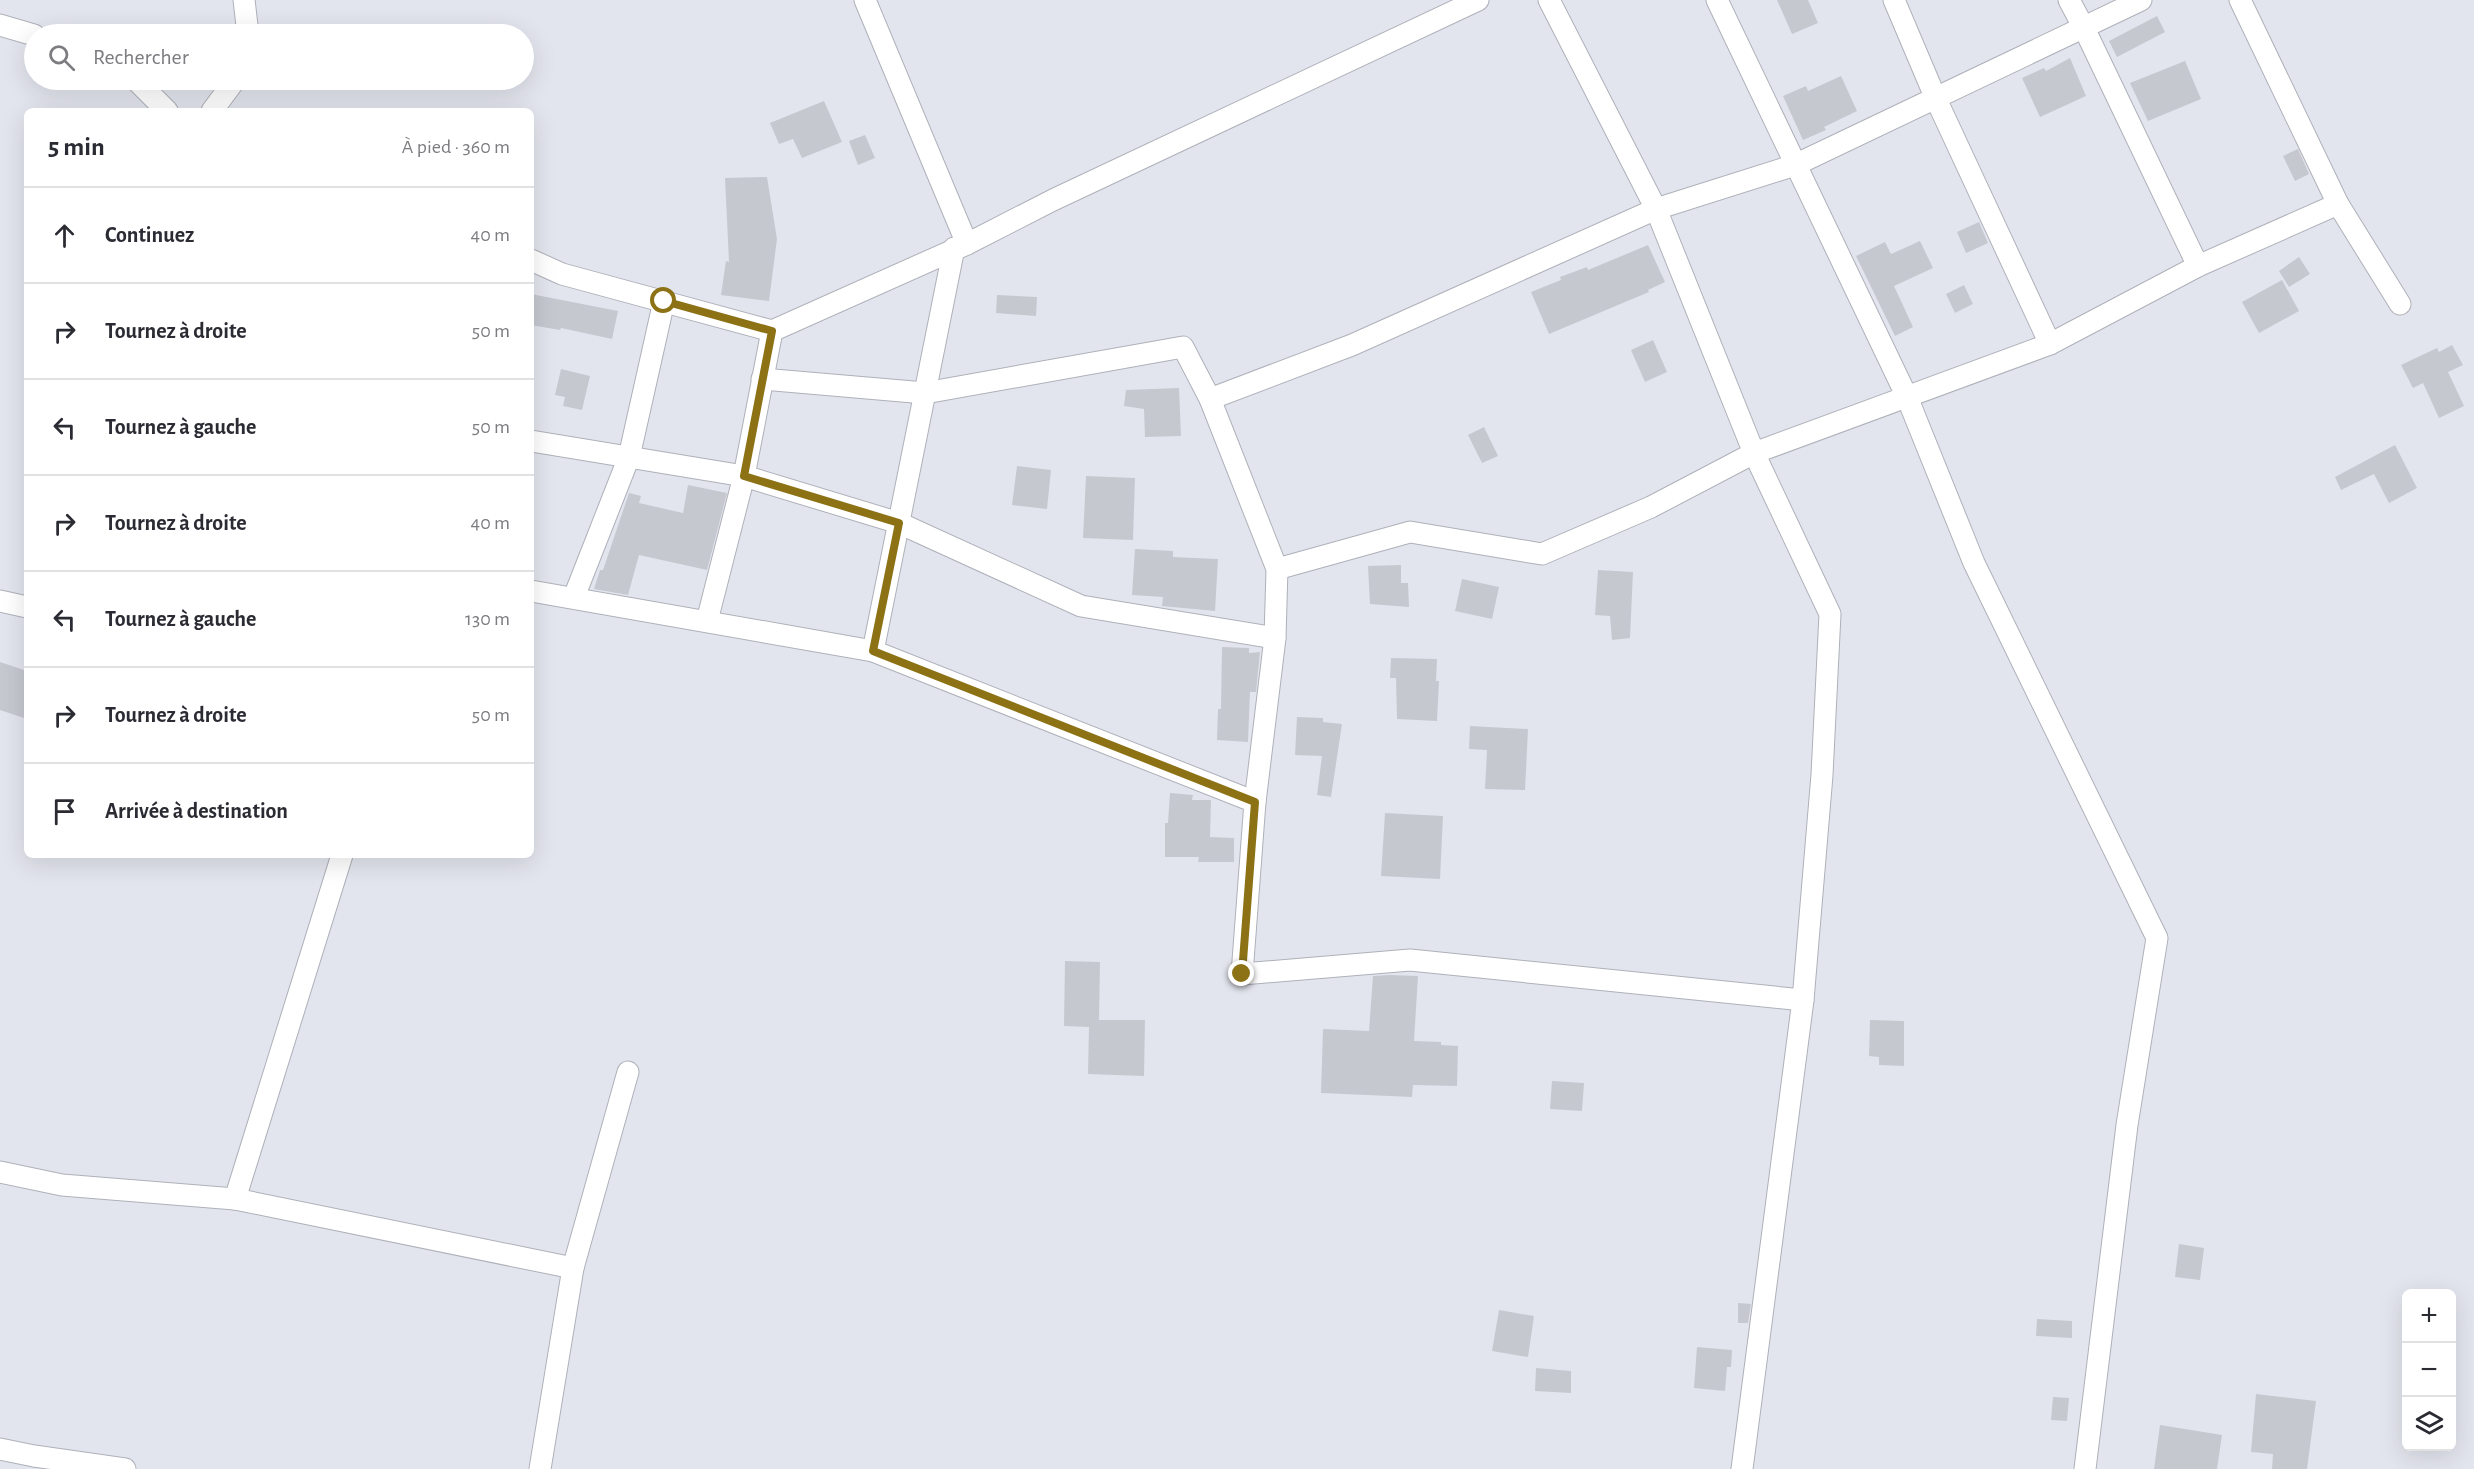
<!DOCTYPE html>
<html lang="fr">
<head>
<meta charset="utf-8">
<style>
	body { margin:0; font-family:"Alegreya Sans",sans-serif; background:#f2f2f3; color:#2b2b33 }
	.controls { position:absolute; right:18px; bottom:18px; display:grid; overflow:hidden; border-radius:9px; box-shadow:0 6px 24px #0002 }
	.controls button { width:54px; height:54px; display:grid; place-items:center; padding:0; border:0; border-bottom:2px solid #e1e1e2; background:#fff; color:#2b2b33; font:30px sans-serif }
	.stop { position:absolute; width:18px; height:18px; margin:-14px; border:4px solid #8c7215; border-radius:50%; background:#fff }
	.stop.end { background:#8c7215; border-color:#fff; box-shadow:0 2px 6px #0008 }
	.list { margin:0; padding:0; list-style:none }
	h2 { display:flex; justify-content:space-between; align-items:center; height:78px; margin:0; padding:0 24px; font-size:26px }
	h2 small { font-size:20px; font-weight:400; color:#7c7c81 }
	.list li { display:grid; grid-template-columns:39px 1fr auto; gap:18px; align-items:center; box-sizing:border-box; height:96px; padding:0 24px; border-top:2px solid #e1e1e2 }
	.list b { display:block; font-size:22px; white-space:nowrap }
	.list em { font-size:20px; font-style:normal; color:#7c7c81 }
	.icon { flex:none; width:33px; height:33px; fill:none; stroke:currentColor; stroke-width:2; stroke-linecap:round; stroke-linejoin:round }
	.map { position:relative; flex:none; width:2474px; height:1469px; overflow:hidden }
	.search { position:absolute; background:#fff; box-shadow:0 6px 24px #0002; left:24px; top:24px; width:510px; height:66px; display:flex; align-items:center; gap:15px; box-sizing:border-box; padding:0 21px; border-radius:33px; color:#7c7c81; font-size:22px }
	.panel { position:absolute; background:#fff; box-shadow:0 6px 24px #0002; left:24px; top:108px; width:510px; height:750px; border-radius:9px }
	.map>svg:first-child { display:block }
</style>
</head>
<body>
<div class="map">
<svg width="2474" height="1469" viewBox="0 0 2474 1469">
	<rect width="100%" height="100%" fill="#e3e5ee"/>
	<g fill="#c6c8d0">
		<path d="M1777,0H1808L1818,23L1792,34Z"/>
		<path d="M2157,16L2165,32L2117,57L2109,41Z"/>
		<path d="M2070,58L2086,96L2040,117L2022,78L2044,68L2046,71Z"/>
		<path d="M2185,61L2201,99L2148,121L2130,83Z"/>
		<path d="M1841,76L1857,111L1824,127L1826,130L1803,140L1783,96L1806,86L1808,91Z"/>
		<path d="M824,101L842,142L802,158L793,139L779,144L770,123Z"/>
		<path d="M865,135L875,158L858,165L849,141Z"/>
		<path d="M2298,149L2309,174L2295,181L2283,156Z"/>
		<path d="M767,177L777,239L769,301L721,295L726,261L729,262L725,178Z"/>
		<path d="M1979,222L1988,243L1966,253L1957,232Z"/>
		<path d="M1920,241L1933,268L1894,286L1913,327L1895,336L1856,256L1885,242L1891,254Z"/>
		<path d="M1648,245L1665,282L1648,290L1649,292L1549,334L1531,292L1561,280L1560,277L1587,267L1588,270Z"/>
		<path d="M2299,257L2310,274L2289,287L2279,271Z"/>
		<path d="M2282,280L2299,311L2259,333L2242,302Z"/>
		<path d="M1964,285L1973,304L1955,313L1946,294Z"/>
		<path d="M531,294L618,311L612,339L561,328L560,330L531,325Z"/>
		<path d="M997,295L1037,297L1036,316L996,313Z"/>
		<path d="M1653,340L1667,372L1645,382L1631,350Z"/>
		<path d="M2452,345L2463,365L2448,372L2464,406L2439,418L2423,383L2413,388L2401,365L2437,348L2439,352Z"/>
		<path d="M561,369L590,376L582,410L563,406L565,397L555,395Z"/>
		<path d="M1179,388L1181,436L1145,437L1144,409L1124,406L1126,390Z"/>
		<path d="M1484,427L1498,456L1482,463L1468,435Z"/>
		<path d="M2395,445L2417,488L2389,503L2374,474L2341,490L2335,477Z"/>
		<path d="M1017,466L1051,470L1047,509L1012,505Z"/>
		<path d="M1086,476L1135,478L1133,540L1083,538Z"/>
		<path d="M688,485L727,493L707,570L639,555L628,595L594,589L600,570H603L629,493L641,496L639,503L683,513Z"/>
		<path d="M1135,549L1173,551V557L1218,559L1215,611L1162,606L1163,597L1132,595Z"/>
		<path d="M1401,565V583H1408L1409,607L1370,604L1368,566Z"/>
		<path d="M1598,570L1633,572L1630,638L1612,640L1610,616L1595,615Z"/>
		<path d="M1462,579L1499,587L1492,619L1455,611Z"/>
		<path d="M1222,647L1249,648V653L1260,652L1256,692H1250L1248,742L1217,740L1218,709H1221Z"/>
		<path d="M1391,658L1437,659L1436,681H1439L1437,721L1397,719L1396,678H1390Z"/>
		<path d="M0,662L27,671V719L0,710Z"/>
		<path d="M1297,717L1323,718V722L1342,724L1331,797L1317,795L1322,756L1295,755Z"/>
		<path d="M1470,726L1528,729L1525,790L1485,789L1487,750L1469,749Z"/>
		<path d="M1170,793L1193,795L1192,800H1211L1210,837L1234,838V862H1198L1199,857H1165V823H1168Z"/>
		<path d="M1385,813L1443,816L1440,879L1381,876Z"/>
		<path d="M1065,961L1100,962L1099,1020H1145L1144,1076L1088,1074L1089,1027L1064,1026Z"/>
		<path d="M1389,975L1418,976L1414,1041L1441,1042V1045L1458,1046L1457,1086L1413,1085L1412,1097L1321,1093L1323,1029L1369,1031L1373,976Z"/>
		<path d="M1870,1020L1904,1021V1066L1879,1065V1057L1869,1056Z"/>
		<path d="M1552,1081L1584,1083L1582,1111L1550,1109Z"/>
		<path d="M2179,1244L2204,1248L2200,1280L2175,1277Z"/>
		<path d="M1738,1303L1751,1304L1748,1323H1738Z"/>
		<path d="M1499,1310L1534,1316L1528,1357L1492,1351Z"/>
		<path d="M2037,1319L2072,1321V1338L2036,1336Z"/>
		<path d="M1697,1347L1732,1350L1731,1367H1727L1725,1391L1694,1388Z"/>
		<path d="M1536,1368L1571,1371V1393L1535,1391Z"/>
		<path d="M2256,1394L2316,1401L2307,1469H2272L2273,1454L2251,1452Z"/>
		<path d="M2053,1397L2069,1398L2067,1421L2051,1420Z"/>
		<path d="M2160,1425L2222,1435L2217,1469H2154Z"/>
	</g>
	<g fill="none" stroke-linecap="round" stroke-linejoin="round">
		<defs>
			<g id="street">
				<path d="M244,0L248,34"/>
				<path d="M865,0L967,244"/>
				<path d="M1549,0L1656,209L1754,453L1830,614L1822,775L1803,1000L1742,1469"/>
				<path d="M1717,0L1907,397L1974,563L2157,938L2127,1125L2085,1469"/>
				<path d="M1894,0L1936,99L2050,344"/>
				<path d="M2069,0L2084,28L2198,266"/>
				<path d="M2240,0L2338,204L2400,304"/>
				<path d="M0,25L34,35"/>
				<path d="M136,80L167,111"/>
				<path d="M212,111L235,80"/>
				<path d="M531,260L562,274L772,331L967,244L1053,200L1478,0"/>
				<path d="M762,379L925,393L1183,347L1210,399L1352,345L1656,209L1795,165L2141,0"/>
				<path d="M1210,399L1277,569L1275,638L1255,802L1242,974L1410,960L1803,1000"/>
				<path d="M531,441L744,476L899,523L1081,606L1275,638"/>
				<path d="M1277,569L1410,532L1542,554L1651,507L1754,453L2050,344L2198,266L2338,204"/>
				<path d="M531,591L873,651L1255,802"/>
				<path d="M574,597L629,457L664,301"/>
				<path d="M0,601L27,607"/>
				<path d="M707,621L744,476L772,331"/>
				<path d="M873,651L954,248"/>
				<path d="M0,1172L62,1185L235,1199L573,1268"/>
				<path d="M235,1199L342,855"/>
				<path d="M0,1449L34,1456L125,1469"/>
				<path d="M540,1469L573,1268L628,1072"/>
			</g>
		</defs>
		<use href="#street" stroke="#aeb1b9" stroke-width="23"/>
		<use href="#street" stroke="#fff" stroke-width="21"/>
	</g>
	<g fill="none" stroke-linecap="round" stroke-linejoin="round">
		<path stroke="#8c7215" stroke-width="8" d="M664,301L772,331L744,476L899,523L873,651L1255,802L1242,974"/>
	</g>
</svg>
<div class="controls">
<button>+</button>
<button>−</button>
<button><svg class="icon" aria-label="layers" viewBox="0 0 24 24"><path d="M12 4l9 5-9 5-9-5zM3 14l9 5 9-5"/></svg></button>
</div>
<div class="stop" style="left:664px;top:301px"></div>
<div class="stop end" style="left:1242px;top:974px"></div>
<div class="search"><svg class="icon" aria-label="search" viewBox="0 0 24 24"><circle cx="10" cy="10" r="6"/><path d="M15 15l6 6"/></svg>Rechercher</div>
<section class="panel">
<h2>5 min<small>À pied · 360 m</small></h2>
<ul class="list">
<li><svg class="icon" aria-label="ahead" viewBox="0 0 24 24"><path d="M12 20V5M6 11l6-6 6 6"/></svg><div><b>Continuez</b></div><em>40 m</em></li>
<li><svg class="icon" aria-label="right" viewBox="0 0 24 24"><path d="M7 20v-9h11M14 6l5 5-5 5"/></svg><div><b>Tournez à droite</b></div><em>50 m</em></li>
<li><svg class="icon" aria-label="left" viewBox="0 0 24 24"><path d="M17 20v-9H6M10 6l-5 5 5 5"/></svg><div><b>Tournez à gauche</b></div><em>50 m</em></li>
<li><svg class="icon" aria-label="right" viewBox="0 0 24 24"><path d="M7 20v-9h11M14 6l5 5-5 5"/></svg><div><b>Tournez à droite</b></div><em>40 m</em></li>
<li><svg class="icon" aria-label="left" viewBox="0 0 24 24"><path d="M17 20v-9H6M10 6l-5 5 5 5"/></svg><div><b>Tournez à gauche</b></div><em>130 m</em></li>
<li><svg class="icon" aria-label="right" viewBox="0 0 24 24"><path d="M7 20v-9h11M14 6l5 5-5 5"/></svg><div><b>Tournez à droite</b></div><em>50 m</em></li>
<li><svg class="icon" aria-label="arrive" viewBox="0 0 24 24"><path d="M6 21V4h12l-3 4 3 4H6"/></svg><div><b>Arrivée à destination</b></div></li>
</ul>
</section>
</div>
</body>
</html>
